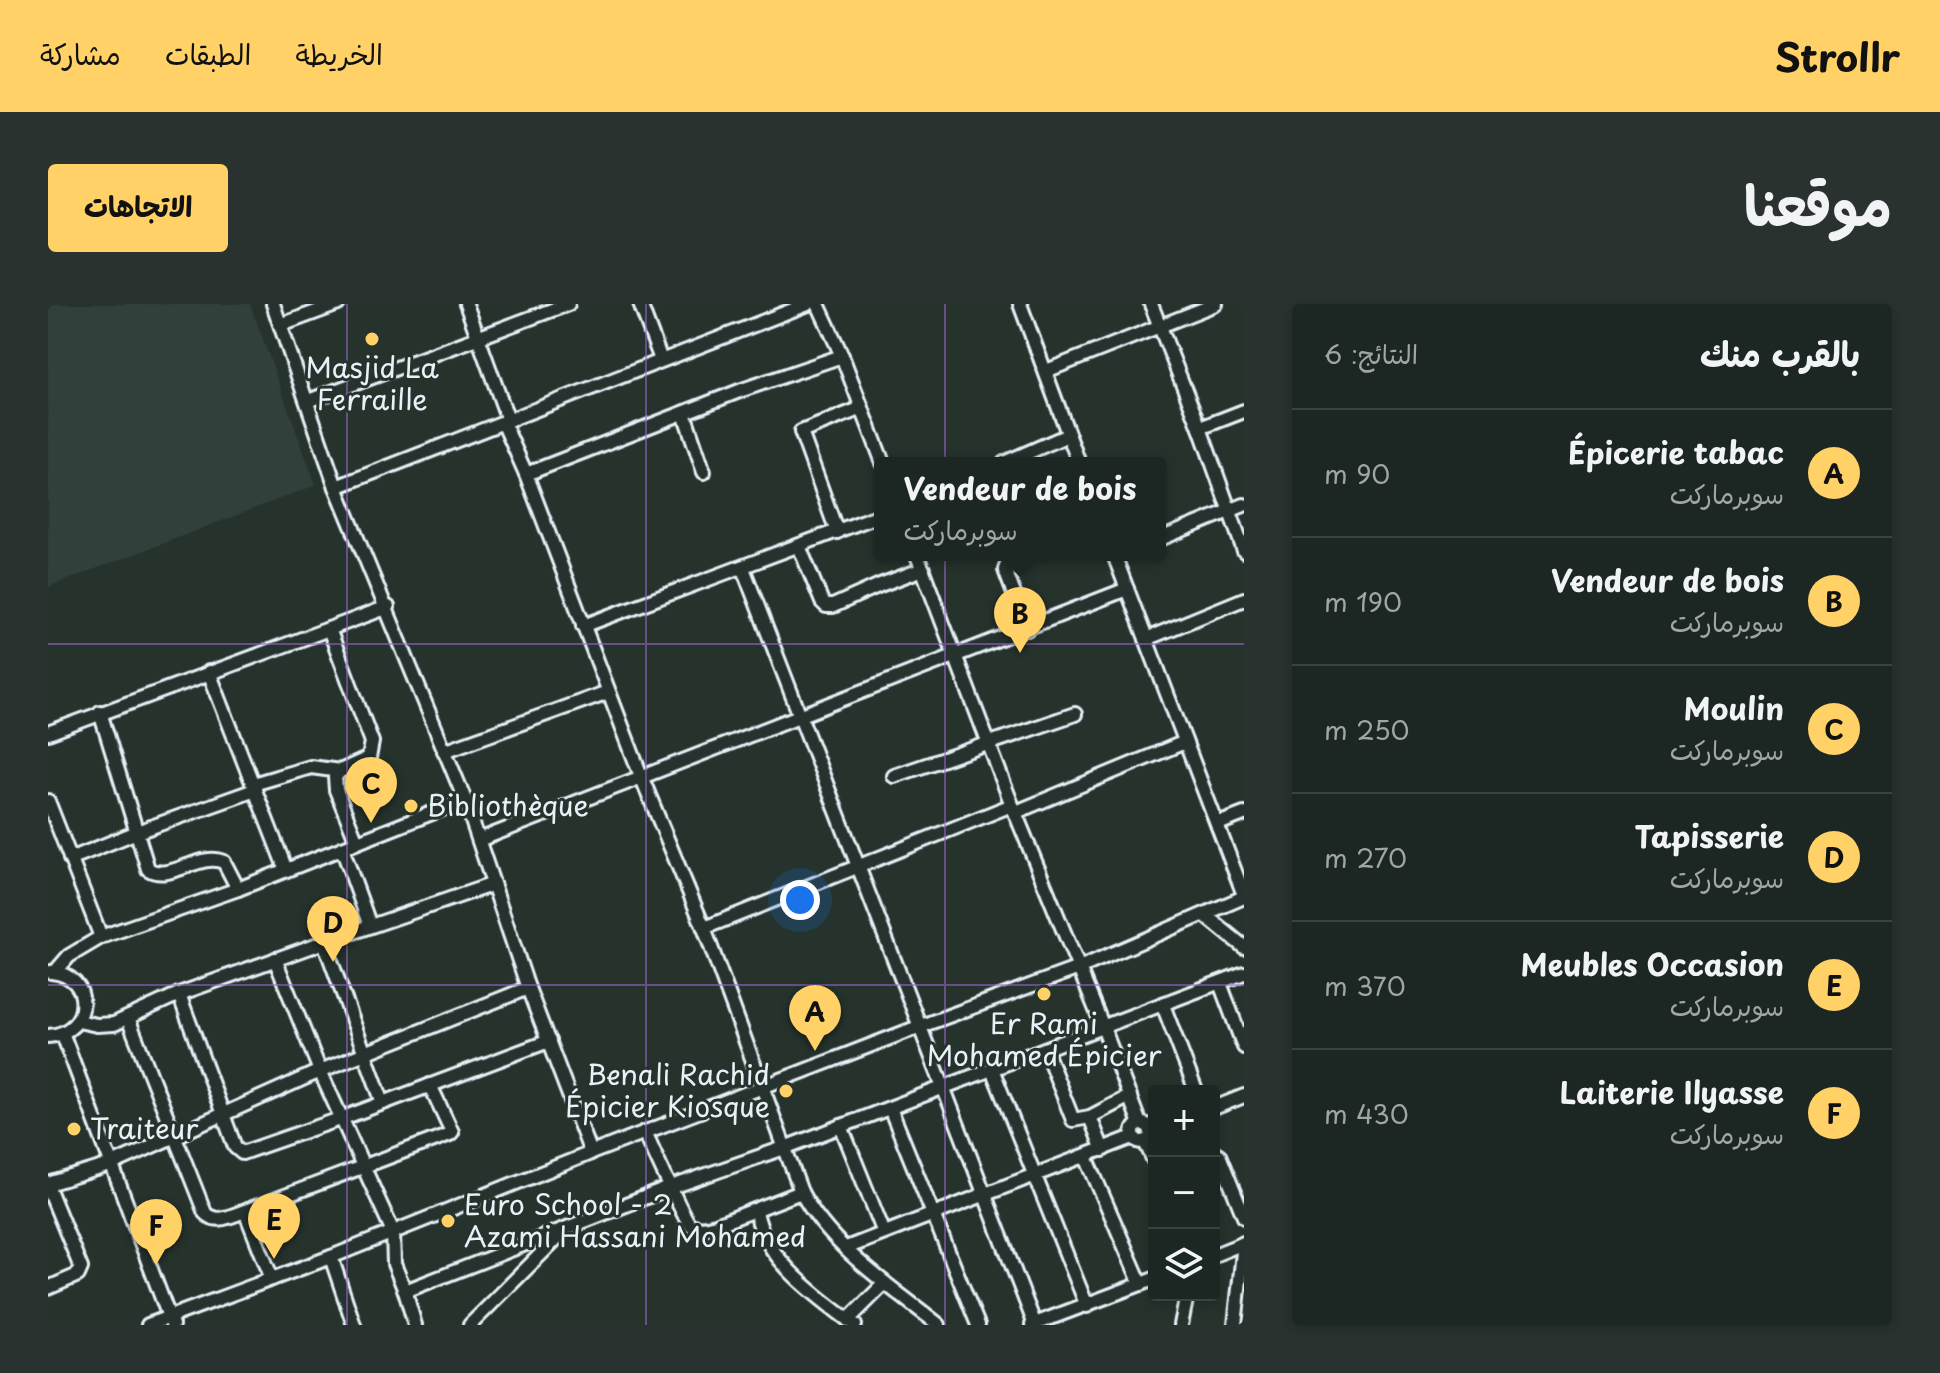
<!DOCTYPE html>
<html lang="ar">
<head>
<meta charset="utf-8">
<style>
	body { margin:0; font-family:"Playpen Sans","Playpen Sans Arabic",sans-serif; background:#29322f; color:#f1f3f6; direction:rtl }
	.controls { position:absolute; right:24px; bottom:24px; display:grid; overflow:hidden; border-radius:8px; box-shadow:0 4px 12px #0003 }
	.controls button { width:72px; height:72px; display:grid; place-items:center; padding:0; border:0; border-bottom:2px solid #3a4340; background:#1c2622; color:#f1f3f6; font:40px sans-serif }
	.you { position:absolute; left:752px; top:596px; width:28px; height:28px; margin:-20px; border:6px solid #fff; border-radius:50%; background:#1a73e8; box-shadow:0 0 0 12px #1a73e833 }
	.badge { display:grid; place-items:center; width:52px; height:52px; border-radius:50%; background:#ffd166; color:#111; font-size:26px; font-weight:700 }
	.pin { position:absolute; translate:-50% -66px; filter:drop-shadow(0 2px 4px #0008) }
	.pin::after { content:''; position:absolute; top:42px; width:28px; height:24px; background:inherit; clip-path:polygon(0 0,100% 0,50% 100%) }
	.popup { position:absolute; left:826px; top:153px; width:292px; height:104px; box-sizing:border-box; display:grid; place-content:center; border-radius:8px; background:#1c2622; filter:drop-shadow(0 2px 6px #0005); font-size:26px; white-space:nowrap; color:#a0a5a5 }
	.popup b { font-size:30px; color:#f1f3f6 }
	.popup::after { content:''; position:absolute; left:50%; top:100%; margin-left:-16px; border:16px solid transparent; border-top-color:#1c2622 }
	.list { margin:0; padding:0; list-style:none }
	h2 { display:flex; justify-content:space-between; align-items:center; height:104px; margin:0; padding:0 32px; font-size:34px }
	h2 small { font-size:26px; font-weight:400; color:#a0a5a5 }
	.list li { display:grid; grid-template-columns:52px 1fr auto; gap:24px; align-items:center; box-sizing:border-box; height:128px; padding:0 32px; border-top:2px solid #3a4340 }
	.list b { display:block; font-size:30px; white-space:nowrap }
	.list p { margin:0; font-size:26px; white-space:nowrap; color:#a0a5a5 }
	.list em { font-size:26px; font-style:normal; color:#a0a5a5 }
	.icon { flex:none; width:44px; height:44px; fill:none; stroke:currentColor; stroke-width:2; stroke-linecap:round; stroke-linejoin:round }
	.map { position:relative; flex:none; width:1196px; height:1021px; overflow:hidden; direction:ltr; border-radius:8px }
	header { display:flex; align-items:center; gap:48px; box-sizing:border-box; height:112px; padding:0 40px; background:#ffd166; color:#111 }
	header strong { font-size:38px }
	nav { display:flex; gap:44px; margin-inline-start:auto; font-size:28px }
	.intro { display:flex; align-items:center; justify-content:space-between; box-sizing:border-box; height:192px; padding:0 48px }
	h1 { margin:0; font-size:56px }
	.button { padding:20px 36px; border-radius:8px; background:#ffd166; color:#111; font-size:28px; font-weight:700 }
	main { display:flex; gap:48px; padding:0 48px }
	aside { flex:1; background:#1c2622; border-radius:8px; box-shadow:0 4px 12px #0003 }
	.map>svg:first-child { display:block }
</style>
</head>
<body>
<header>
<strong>Strollr</strong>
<nav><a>الخريطة</a><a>الطبقات</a><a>مشاركة</a></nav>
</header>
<div class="intro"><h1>موقعنا</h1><a class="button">الاتجاهات</a></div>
<main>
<aside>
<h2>بالقرب منك<small>النتائج: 6</small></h2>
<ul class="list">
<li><span class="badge">A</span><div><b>Épicerie tabac</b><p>سوبرماركت</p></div><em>90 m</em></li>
<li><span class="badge">B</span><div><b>Vendeur de bois</b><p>سوبرماركت</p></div><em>190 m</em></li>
<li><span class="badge">C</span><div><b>Moulin</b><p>سوبرماركت</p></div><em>250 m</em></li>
<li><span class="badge">D</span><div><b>Tapisserie</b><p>سوبرماركت</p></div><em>270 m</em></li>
<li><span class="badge">E</span><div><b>Meubles Occasion</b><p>سوبرماركت</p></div><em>370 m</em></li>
<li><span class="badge">F</span><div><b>Laiterie Ilyasse</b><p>سوبرماركت</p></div><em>430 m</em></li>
</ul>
</aside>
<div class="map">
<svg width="1196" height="1021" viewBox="0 0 1196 1021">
	<rect width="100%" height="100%" fill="#26332d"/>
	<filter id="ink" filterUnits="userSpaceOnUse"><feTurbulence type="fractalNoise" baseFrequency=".0125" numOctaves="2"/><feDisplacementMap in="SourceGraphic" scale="16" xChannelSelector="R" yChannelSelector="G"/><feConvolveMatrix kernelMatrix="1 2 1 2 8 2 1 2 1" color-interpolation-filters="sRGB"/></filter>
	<g filter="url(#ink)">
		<path fill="#333f3a" d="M0,0H202L268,181L0,283Z"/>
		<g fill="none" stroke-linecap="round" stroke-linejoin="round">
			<defs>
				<g id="minor">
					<path d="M225,0L288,183L417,496L480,684L543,849"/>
					<path d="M418,0L460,116"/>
					<path d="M592,0L613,56"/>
					<path d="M770,0L794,52L835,159"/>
					<path d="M972,0L1031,159"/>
					<path d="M1103,0L1152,124L1196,247"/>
					<path d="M233,21L290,0"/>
					<path d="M998,67L1168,0"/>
					<path d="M260,97L520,0"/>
					<path d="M636,109L656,168"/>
					<path d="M455,118L478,170L593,472L656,624L753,888C783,944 842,982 891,1021"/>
					<path d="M1152,124L1196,107"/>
					<path d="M956,159L1020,131"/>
					<path d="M478,170L694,86L794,52"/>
					<path d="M288,183L760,0"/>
					<path d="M789,228L753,128L814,104"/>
					<path d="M1112,235L1196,201"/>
					<path d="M751,242L774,298L778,302H785L832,281L875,265"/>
					<path d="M869,251L964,501L1055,723L1092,820"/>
					<path d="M962,251L957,266L979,325"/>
					<path d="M1066,251L1196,591"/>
					<path d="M695,264L987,1021"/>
					<path d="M535,322L832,211"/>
					<path d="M281,325L324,438L321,454L292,467L287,473L288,486L309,538"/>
					<path d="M1098,335L1196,295"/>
					<path d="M161,368L238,566"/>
					<path d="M52,408L100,565C122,579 152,547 176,558L190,585"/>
					<path d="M0,429L340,303"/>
					<path d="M396,447L560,388"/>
					<path d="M846,472L1027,410"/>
					<path d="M205,480L263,463L292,467"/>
					<path d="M0,497L53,633"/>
					<path d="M968,508L1137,438"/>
					<path d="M1170,520L1196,510"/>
					<path d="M431,536L1079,285"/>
					<path d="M294,544L322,622"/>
					<path d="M22,555L89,528L207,486"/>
					<path d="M1158,612L1196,643"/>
					<path d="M656,624L964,501"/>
					<path d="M276,638L335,799"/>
					<path d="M227,655L272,767L345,928L346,960L357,987L624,883L736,844L1196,669"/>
					<path d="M8,667L21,652L53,633L190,585L417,496"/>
					<path d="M1172,679L1196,743"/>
					<path d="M131,690L187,843L194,849L295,814L501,737"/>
					<path d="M1115,701L1148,787"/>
					<path d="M80,714L157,909C168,921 184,911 197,907"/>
					<path d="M30,717L49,721L66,720L131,690L276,638L443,581"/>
					<path d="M15,731L124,1021"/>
					<path d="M0,732C45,729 46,671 3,668"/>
					<path d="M997,745L1025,816L1042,813L1082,792"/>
					<path d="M944,765L1039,1002"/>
					<path d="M842,804L930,1021"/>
					<path d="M1166,804L1196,792"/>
					<path d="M1042,813L1055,846"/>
					<circle cx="1094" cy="829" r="9"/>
					<path d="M793,822L836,929"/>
					<path d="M597,828C603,841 637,918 643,921C651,926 660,923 668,921L753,888"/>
					<path d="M1097,838L1106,857"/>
					<path d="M1166,848L1171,851L1196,913"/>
					<path d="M1038,853L1093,980"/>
					<path d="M0,880L62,861L272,767L480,684"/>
					<path d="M0,883L33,964L30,971L0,984"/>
					<path d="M708,906C715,955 770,993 807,1021"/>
					<path d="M798,944L1085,833"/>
					<path d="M1166,951L1196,939"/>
					<path d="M283,953L306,1021"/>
					<path d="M224,975L197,907L402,830L404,828L382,781"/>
					<path d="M357,987L367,1021"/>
					<path d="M800,1016L837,979"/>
					<path d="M100,1021L283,953L543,849L873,722L1031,664L1196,593"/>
					<path d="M422,1021L516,927"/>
					<path d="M984,1021L1106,975"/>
					<path d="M1133,1021L1139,991"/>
					<path d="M1187,1021L1196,939"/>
				</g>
			</defs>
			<use href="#minor" stroke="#e8f1f8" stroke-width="18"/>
			<use href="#minor" stroke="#26332d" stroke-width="12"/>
		</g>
	</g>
	<path fill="none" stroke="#9c67d0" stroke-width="2" stroke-opacity="0.55" d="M299,0V1021M598,0V1021M897,0V1021M0,340H1196M0,681H1196"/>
	<g fill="#ffd166" stroke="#26332d" stroke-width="3">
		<circle cx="324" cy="35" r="8"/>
		<circle cx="363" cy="502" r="8"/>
		<circle cx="996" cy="690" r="8"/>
		<circle cx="738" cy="787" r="8"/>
		<circle cx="26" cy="825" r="8"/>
		<circle cx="400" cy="917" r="8"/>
	</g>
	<g text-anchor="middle" stroke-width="6" stroke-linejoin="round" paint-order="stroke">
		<g font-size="28" fill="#e8f1f8" stroke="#26332d" text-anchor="start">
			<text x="324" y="74" text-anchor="middle">Masjid La<tspan x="324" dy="32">Ferraille</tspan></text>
			<text x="379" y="512">Bibliothèque</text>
			<text x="996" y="730" text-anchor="middle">Er Rami<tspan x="996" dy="32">Mohamed Épicier</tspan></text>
			<text x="722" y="781" text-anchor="end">Benali Rachid<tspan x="722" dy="32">Épicier Kiosque</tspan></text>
			<text x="42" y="835">Traiteur</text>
			<text x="416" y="911">Euro School - 2<tspan x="416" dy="32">Azami Hassani Mohamed</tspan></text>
		</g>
	</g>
</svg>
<div class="controls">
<button>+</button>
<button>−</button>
<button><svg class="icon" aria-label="layers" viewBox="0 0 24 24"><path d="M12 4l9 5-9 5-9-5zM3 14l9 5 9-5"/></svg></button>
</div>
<div class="you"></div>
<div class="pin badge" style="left:767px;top:747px">A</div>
<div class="pin badge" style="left:972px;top:349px">B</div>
<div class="popup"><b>Vendeur de bois</b>سوبرماركت</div>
<div class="pin badge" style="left:323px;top:519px">C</div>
<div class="pin badge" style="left:285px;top:658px">D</div>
<div class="pin badge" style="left:226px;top:955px">E</div>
<div class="pin badge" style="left:108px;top:961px">F</div>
</div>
</main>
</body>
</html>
